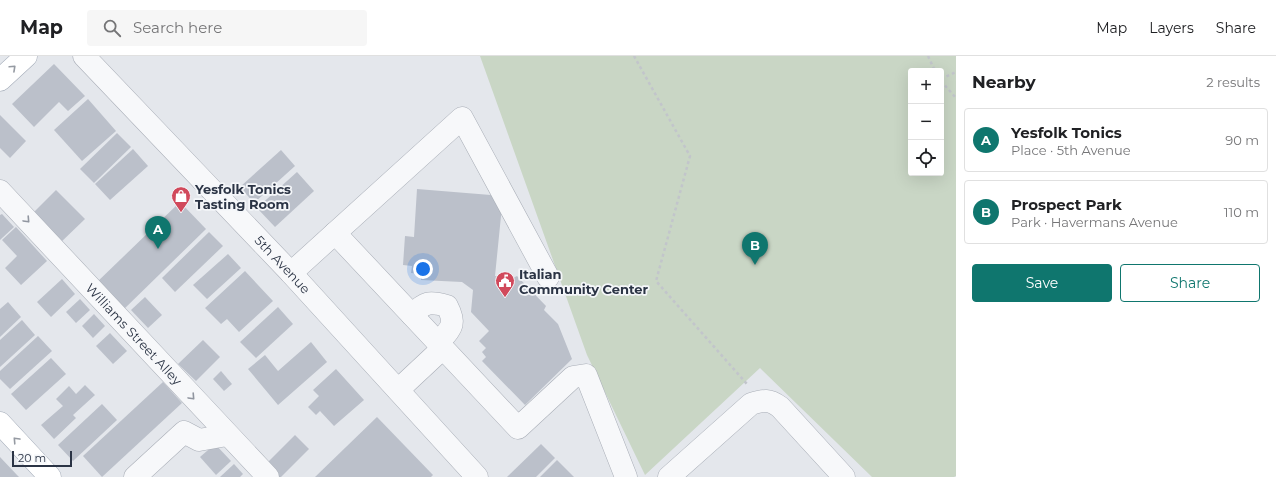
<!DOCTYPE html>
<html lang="en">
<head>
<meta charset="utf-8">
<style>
	body { margin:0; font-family:Montserrat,sans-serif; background:#f6f6f6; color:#202124 }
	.controls { position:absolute; right:12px; top:12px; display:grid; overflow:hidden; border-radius:4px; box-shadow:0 4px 16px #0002 }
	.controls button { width:36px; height:36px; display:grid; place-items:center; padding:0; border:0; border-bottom:1px solid #e0e0e0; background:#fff; color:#202124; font:20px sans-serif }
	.scale { position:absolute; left:12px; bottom:10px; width:60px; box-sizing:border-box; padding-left:4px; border:2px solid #2b3445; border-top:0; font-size:11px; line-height:14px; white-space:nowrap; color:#2b3445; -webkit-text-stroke:3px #f4f6f9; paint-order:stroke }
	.you { position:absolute; left:423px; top:213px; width:14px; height:14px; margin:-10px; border:3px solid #fff; border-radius:50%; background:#1a73e8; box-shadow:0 0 0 6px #1a73e833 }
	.badge { display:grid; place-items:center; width:26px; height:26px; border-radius:50%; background:#0f766e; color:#fff; font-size:13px; font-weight:700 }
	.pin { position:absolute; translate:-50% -33px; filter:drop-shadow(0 1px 2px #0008) }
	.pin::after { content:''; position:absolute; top:21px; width:14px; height:12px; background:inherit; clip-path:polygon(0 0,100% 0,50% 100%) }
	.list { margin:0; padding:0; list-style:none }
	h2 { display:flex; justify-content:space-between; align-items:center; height:52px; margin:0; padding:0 16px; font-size:17px }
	h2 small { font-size:13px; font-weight:400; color:#757577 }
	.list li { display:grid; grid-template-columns:26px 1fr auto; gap:12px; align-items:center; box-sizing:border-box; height:64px; margin:0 8px 8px; padding:0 8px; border:1px solid #e0e0e0; border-radius:4px }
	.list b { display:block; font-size:15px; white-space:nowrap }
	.list p { margin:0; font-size:13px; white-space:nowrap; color:#757577 }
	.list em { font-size:13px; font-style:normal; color:#757577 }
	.actions { display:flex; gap:8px; padding:12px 16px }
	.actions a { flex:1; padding:9px 0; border:1px solid #0f766e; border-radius:4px; text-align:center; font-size:14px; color:#0f766e }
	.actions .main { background:#0f766e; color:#fff }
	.icon { flex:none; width:22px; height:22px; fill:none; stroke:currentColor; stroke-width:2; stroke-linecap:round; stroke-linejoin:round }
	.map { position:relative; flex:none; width:956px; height:421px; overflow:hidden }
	header { display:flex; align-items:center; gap:24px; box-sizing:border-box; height:56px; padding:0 20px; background:#fff; border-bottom:1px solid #e0e0e0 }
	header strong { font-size:19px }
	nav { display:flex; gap:22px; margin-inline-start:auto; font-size:14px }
	.search { width:280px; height:36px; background:#f6f6f6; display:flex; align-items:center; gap:10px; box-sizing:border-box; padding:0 14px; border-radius:4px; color:#757577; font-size:15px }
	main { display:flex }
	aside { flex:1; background:#fff }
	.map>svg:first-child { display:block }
</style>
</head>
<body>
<header>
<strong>Map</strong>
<div class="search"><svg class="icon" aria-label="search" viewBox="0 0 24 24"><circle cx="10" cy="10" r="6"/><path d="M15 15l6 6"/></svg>Search here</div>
<nav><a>Map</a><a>Layers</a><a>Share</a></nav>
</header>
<main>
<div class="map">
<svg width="956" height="421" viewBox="0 0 956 421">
	<rect width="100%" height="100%" fill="#e4e7ec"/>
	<path fill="#c9d6c5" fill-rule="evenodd" d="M480,0H956V420L954,421H872L760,312L645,419L587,299ZM911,15H941V117H911Z"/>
	<g fill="#bbc0ca">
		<path d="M54,8L85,40L68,55L59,46L34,71L12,48Z"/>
		<path d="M88,43L116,75L82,105L54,74Z"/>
		<path d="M0,59L26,85L10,102L0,92Z"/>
		<path d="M117,77L131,91L94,127L80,113Z"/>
		<path d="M133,93L148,110L110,144L95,128Z"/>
		<path d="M281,94L295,110L254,147L240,131Z"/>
		<path d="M297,116L314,135L275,171L257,152Z"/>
		<path d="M417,133L503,140L495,220L513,222L517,220L546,250L544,254L558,268L572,303L525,349L482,305L486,301L482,296L486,292L479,285L489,275L471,256L473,234L462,226L421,224V218L411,217L412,210L403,209L405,180L414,181Z"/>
		<path d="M56,134L85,163L58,189L30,160Z"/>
		<path d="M180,146L206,173L121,256L94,229Z"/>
		<path d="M2,158L14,171L0,184V159Z"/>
		<path d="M16,171L47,205L21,229L5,212L17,200L2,184Z"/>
		<path d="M209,176L223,190L175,236L162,222Z"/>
		<path d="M228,198L241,212L207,243L193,229Z"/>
		<path d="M245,215L273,245L239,276L227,263L221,268L205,252Z"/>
		<path d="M62,223L75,238L51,261L37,246Z"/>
		<path d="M145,241L162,259L148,272L131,254Z"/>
		<path d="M80,243L90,254L76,267L66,256Z"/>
		<path d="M8,246L21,261L0,281V253Z"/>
		<path d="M278,251L293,268L256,302L240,286Z"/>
		<path d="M94,258L105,270L93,282L82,270Z"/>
		<path d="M22,264L35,279L0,311V284Z"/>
		<path d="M110,277L127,295L113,308L96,290Z"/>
		<path d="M38,280L52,295L10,333L0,323V315Z"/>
		<path d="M203,284L220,301L196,325L178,308Z"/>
		<path d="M311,286L327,306L278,349L248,313L265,299L278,315Z"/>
		<path d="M51,302L66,318L26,354L11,338Z"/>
		<path d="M336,313L364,344L334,370L320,355L316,359L308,351L319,340L313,334Z"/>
		<path d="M221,315L232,328L224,335L213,323Z"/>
		<path d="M163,326L182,347L102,421L83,400Z"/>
		<path d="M85,329L95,339L73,359L76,362L54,383L41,369L63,350L56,343L69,330L76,338Z"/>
		<path d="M102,348L117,364L73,405L58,389Z"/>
		<path d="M377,361L433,419L431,421H315Z"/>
		<path d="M295,379L309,393L281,421H273L263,411Z"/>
		<path d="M215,388L231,405L216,419L200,401Z"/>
		<path d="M541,388L555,402L536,421H507Z"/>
		<path d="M0,401L17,419L19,421H0Z"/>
		<path d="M557,404L574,421H540Z"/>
		<path d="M234,408L243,418L240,421H220Z"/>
	</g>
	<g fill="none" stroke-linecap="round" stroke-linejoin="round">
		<defs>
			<g id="minor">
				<path id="s1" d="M84,0L291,217L477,421"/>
				<path id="s2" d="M0,135L268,421"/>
				<path d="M335,177L518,372L573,321L586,319L626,421"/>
				<path d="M291,217L462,62L548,221"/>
				<path d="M412,259C425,246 429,245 447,250C457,269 451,272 438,287"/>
				<path d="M398,334L443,292"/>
				<path d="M135,421L184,376L199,384L227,379"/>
				<path d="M669,421L751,348C764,344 769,343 780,351L844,421"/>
			</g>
			<g id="major">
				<path d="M0,24L26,0"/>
				<path d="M0,367L50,421"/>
			</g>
		</defs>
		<use href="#minor" stroke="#a9aeb7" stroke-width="23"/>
		<use href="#major" stroke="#a3abb8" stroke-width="23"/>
		<g stroke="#c2c5cb" stroke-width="2.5" stroke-dasharray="3 3" stroke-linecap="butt">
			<path d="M634,0L690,100L656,225L747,328"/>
			<path d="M928,0L935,15"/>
			<path d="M941,23L956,16"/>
			<path d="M941,25L956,42"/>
		</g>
		<use href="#minor" stroke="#f7f8fa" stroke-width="22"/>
		<use href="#major" stroke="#fff" stroke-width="22"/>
	</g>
	<defs><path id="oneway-chevron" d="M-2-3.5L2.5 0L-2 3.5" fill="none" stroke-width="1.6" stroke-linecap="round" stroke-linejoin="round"/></defs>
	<g stroke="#959aa2">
		<use href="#oneway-chevron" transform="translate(13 12) rotate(-43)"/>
		<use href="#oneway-chevron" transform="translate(16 384) rotate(-133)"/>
	</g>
	<g stroke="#9196a0">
		<use href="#oneway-chevron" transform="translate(27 164) rotate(47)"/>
		<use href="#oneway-chevron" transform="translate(192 341) rotate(47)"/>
	</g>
	<defs>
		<symbol id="shop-pin" viewBox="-11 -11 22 30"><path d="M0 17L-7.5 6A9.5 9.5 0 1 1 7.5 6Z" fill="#d1495b" stroke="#f4f6f9"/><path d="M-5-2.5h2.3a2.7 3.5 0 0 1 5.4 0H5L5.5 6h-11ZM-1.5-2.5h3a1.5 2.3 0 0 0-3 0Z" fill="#fff"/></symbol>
		<symbol id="civic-pin" viewBox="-11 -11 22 30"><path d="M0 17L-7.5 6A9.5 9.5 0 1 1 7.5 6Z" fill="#d1495b" stroke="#f4f6f9"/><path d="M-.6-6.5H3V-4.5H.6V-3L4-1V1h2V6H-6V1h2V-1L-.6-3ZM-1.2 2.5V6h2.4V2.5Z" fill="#fff"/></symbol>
	</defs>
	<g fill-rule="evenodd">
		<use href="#shop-pin" x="170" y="129" width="22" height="30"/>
		<use href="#civic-pin" x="494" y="214" width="22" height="30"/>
	</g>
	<g text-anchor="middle" stroke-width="3.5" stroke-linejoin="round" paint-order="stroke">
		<g font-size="13" font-weight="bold" fill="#2b3445" stroke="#f4f6f9" text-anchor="start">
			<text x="195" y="138">Yesfolk Tonics<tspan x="195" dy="15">Tasting Room</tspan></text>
			<text x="519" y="223">Italian<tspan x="519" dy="15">Community Center</tspan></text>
		</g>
		<g font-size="13" fill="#2b3445" stroke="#f4f6f9">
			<text dy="5" stroke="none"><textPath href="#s1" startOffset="288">5th Avenue</textPath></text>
			<text dy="5" stroke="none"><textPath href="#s2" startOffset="196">Williams Street Alley</textPath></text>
		</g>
	</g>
</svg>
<div class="controls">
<button>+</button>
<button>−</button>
<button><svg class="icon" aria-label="locate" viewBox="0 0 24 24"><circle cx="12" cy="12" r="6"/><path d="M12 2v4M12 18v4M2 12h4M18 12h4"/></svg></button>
</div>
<div class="scale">20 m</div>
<div class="you"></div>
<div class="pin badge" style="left:158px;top:193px">A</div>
<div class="pin badge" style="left:755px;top:209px">B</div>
</div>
<aside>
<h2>Nearby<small>2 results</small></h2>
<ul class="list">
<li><span class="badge">A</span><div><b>Yesfolk Tonics</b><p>Place · 5th Avenue</p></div><em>90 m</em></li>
<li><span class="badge">B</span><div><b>Prospect Park</b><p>Park · Havermans Avenue</p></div><em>110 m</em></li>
</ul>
<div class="actions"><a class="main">Save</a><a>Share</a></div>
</aside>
</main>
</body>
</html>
